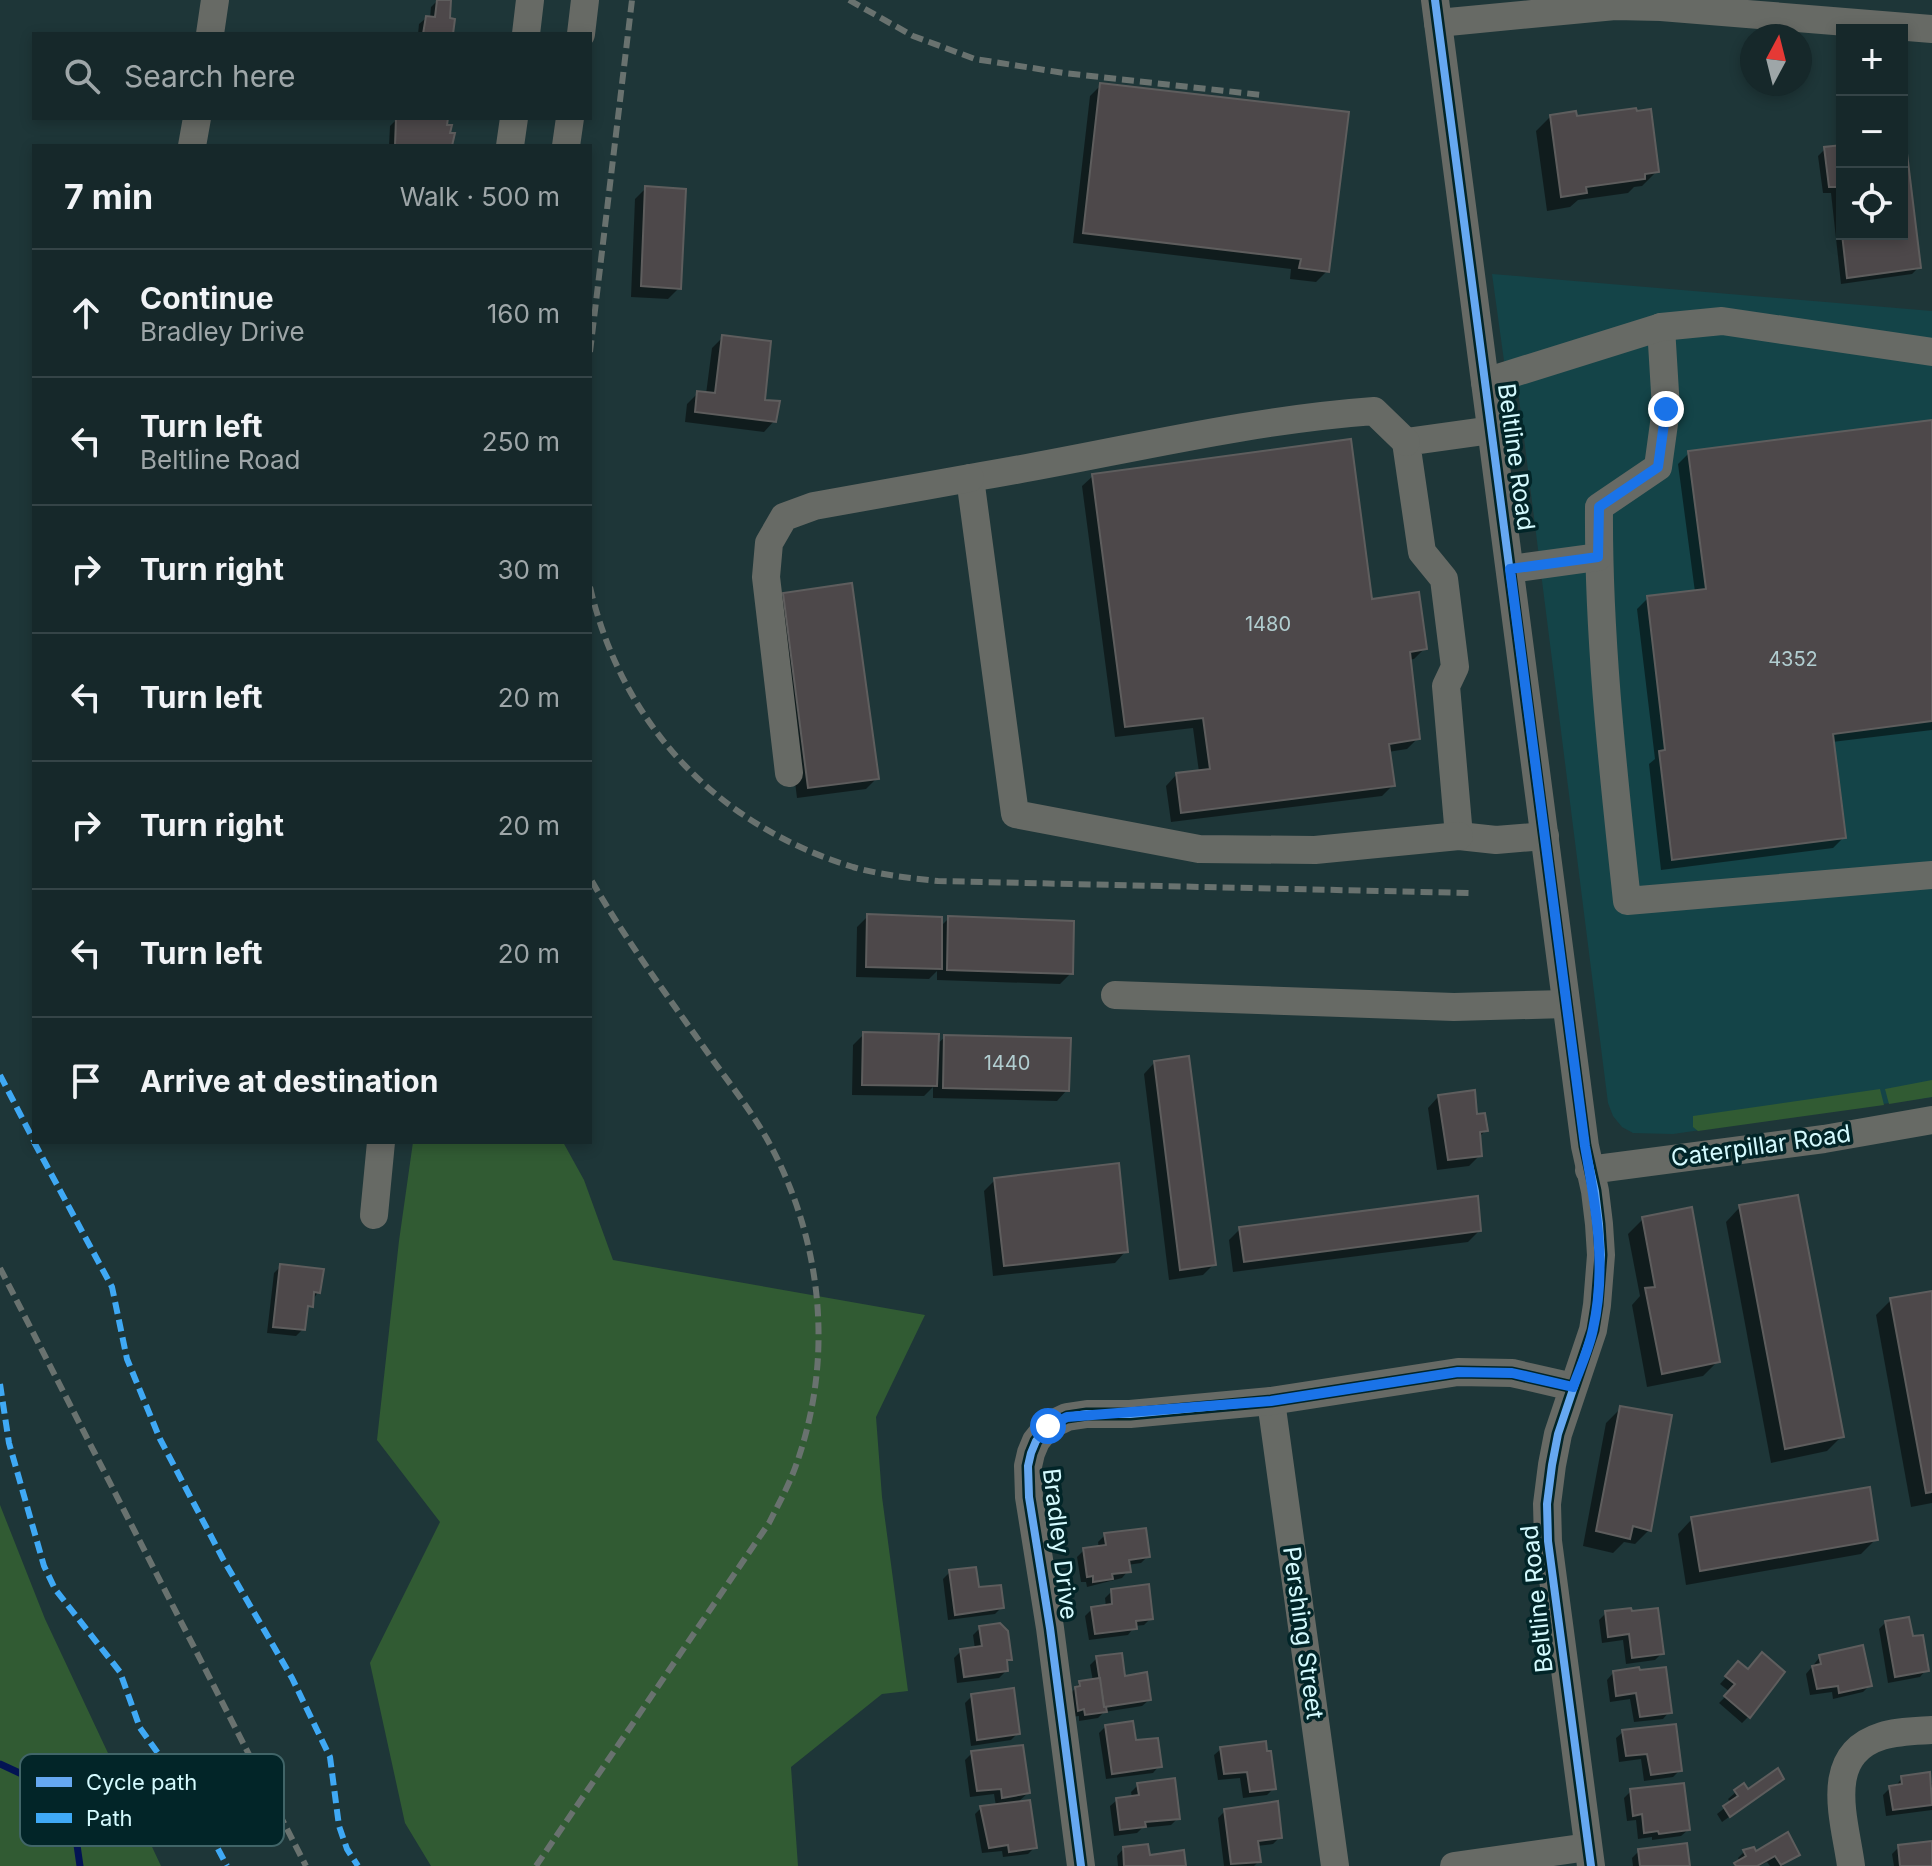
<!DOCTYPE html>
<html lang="en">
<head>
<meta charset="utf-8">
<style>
	body { margin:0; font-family:Inter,sans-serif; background:#1f3032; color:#f1f3f6 }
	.controls { position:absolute; right:24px; top:24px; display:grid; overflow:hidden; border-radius:0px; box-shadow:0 4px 12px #0003 }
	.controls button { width:72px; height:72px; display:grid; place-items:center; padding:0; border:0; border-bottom:2px solid #354447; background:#16282a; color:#f1f3f6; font:40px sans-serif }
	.compass { position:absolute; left:1740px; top:24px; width:72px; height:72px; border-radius:50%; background:#16282a; box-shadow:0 4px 12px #0003; rotate:7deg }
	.stop { position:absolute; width:24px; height:24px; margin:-18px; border:6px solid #1a73e8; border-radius:50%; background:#fff }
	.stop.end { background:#1a73e8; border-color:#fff; box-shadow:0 2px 8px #0008 }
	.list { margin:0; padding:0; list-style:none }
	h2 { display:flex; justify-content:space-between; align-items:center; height:104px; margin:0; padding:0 32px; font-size:34px }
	h2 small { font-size:26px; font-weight:400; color:#9ea6a8 }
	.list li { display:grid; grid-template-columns:52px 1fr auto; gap:24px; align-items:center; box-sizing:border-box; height:128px; padding:0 32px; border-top:2px solid #354447 }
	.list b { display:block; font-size:30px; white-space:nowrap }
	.list p { margin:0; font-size:26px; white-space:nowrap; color:#9ea6a8 }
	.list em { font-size:26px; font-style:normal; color:#9ea6a8 }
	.icon { flex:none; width:44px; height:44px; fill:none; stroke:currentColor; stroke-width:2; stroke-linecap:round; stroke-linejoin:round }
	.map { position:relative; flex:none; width:1932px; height:1866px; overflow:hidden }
	.search { position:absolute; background:#16282a; box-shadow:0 4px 12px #0003; left:32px; top:32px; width:560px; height:88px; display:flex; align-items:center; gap:20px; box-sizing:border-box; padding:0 28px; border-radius:0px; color:#9ea6a8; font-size:30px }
	.panel { position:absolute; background:#16282a; box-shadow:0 4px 12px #0003; left:32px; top:144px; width:560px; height:1000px; border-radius:0px }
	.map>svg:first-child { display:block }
</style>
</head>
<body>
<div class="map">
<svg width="1932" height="1866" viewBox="0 0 1932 1866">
	<rect width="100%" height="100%" fill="#1e3638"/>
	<path fill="#144448" d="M1492,274L1932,311V1097L1673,1134L1633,1133L1622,1127L1613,1116L1608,1103L1515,367L1505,368Z"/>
	<g fill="#315b33">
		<path d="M1932,1080V1097L1889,1104L1885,1089Z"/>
		<path d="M1880,1089L1884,1105L1698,1131L1693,1127V1116Z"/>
		<path d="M413,1142H563L584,1180L613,1260L925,1315L876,1417L882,1497L908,1691L882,1694L791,1767L798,1866H431L405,1823L370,1663L440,1522L377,1440L399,1241Z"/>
		<path d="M0,1505L45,1619L161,1866H0Z"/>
	</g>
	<g fill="#0007">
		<path d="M438,0L451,34H418L419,24L426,18H430L431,7Z"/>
		<path d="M1101,85L1327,271L1316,282L1290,279L1291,269L1073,243L1090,96Z"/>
		<path d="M1551,116L1575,119L1657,171L1642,186L1634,187L1628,193L1578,200L1570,207L1547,211L1536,131Z"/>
		<path d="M446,118L445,126L450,146H389L390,126L397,119Z"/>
		<path d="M1902,139L1919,267L1912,274L1841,284L1831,193H1823L1818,156L1825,149L1842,147V234H1902Z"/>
		<path d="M646,188L679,288L668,299L631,297L635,199Z"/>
		<path d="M723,337L774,421L764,432L685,422L687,404L698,393L706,394L712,348Z"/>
		<path d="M1932,422V730L1832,742L1844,837L1833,848L1661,870L1649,764L1655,759L1637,609L1648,598L1695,592L1678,464L1689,453Z"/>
		<path d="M1093,476L1370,601L1425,648L1414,659L1408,660L1418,738L1407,749L1388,752L1393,785L1382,796L1171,822L1166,786L1176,775L1199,772L1193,728L1115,737L1082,486Z"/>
		<path d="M784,595L877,778L866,789L797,798L773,606Z"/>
		<path d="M868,916L940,927L949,918L1071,973L1060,984L937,980V971L929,979L856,977L857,927Z"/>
		<path d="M864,1034L936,1045L945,1037L1067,1090L1057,1101L933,1098V1087L924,1096L852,1095L853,1045Z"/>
		<path d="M1154,1063L1214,1264L1203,1275L1169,1280L1144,1074Z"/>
		<path d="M1438,1097L1485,1131L1478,1138L1480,1155L1469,1166L1437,1170L1428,1108Z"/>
		<path d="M995,1180L1125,1252L1115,1263L993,1276L984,1191Z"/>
		<path d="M1740,1207L1842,1436L1827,1451L1771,1463L1726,1222Z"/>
		<path d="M1643,1219L1718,1361L1703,1376L1647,1387L1632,1305L1640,1296L1628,1234Z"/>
		<path d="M1240,1229L1479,1231L1468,1242L1233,1272L1229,1240Z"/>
		<path d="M281,1266L318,1292L305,1312L303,1329L296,1336L267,1333L274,1273Z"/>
		<path d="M1932,1293V1503L1911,1507L1876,1315L1891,1300Z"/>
		<path d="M1621,1408L1649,1530L1635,1544L1624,1542L1613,1553L1583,1546L1606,1423Z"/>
		<path d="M1692,1519L1876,1539L1861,1554L1686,1585L1678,1534Z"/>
		<path d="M1105,1535L1148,1556L1141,1563L1127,1565L1128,1571L1122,1578L1087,1587L1086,1582H1081L1077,1557L1084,1550L1099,1548L1098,1542Z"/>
		<path d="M950,1572L1002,1607L995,1614L948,1620L943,1579Z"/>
		<path d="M1112,1591L1151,1618L1144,1625L1135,1626L1128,1635L1089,1640L1085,1616L1092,1609L1106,1607L1105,1598Z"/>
		<path d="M1606,1613L1662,1653L1655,1660L1626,1664L1623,1640L1602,1643L1599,1620Z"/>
		<path d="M1886,1622L1911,1638L1926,1670L1920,1677L1888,1683L1879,1629Z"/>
		<path d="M980,1628L1010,1659L1006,1663V1671L999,1678L957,1683L954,1658L961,1651L975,1649L973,1635Z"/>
		<path d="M1820,1657L1870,1685L1863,1692L1833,1699L1832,1692L1810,1695L1806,1674Z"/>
		<path d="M1097,1658L1123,1678L1149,1700L1142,1706L1104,1712L1098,1718L1079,1721V1716L1071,1717L1069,1696L1080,1682L1093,1681L1090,1665Z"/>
		<path d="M1732,1671L1749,1716L1742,1723L1719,1703L1730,1692L1720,1684Z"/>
		<path d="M1613,1673L1669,1712L1663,1719L1634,1722L1630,1699L1610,1702L1607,1680Z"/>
		<path d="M972,1696L1018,1733L1011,1740L971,1746L965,1703Z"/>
		<path d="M1106,1726L1134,1742L1159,1766L1153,1773L1106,1779L1099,1733Z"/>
		<path d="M1623,1732L1680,1770L1673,1777L1644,1781L1641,1759L1619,1762L1616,1738Z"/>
		<path d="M1221,1749L1274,1788L1267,1795L1243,1798L1240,1778L1218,1780L1214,1755Z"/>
		<path d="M972,1753L1028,1793L1017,1803L1035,1847L1028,1854L1003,1857L1002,1851L982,1853L975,1814L981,1808L996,1806L994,1794L970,1797L965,1760Z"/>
		<path d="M1902,1778L1932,1783V1810L1886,1816L1883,1795L1890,1788L1895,1787Z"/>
		<path d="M1782,1779L1722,1822L1717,1814L1731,1803L1728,1799L1743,1786L1747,1792Z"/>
		<path d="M1138,1785L1178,1818L1171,1825L1142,1828L1137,1833L1114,1836L1110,1806L1117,1800L1132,1797L1131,1792Z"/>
		<path d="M1631,1791L1688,1830L1681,1836L1652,1840V1837L1638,1839L1636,1820L1627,1821L1624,1798Z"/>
		<path d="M1225,1811L1280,1837L1273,1844L1257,1846L1259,1861L1254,1866H1224L1218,1818Z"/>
		<path d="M1932,1843V1866H1894L1892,1854L1899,1847Z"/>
		<path d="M1123,1849L1184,1866H1118L1117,1856Z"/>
		<path d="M1639,1851L1688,1866H1633L1632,1858Z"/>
		<path d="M1744,1852L1755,1853L1798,1854L1782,1866H1770L1767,1862L1759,1866H1734L1740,1862L1738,1858Z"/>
	</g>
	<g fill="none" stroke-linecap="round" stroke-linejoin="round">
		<path stroke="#031453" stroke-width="7" d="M0,1764L26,1776L75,1831L80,1866"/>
	</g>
	<g fill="#4d484a" stroke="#5e5d5d" stroke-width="2">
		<path d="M437,0H451L450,18L455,19L453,34H423L426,16L435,17Z"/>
		<path d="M1100,83L1349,112L1329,272L1299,268L1301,259L1083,233Z"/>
		<path d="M1636,108L1637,111L1651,109L1659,172L1645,174V179L1586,187L1587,193L1561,197L1550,115L1576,111L1577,116Z"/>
		<path d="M396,118H448L447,125H452L450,133H455L452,146H395Z"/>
		<path d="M1902,137H1905L1921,268L1847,278L1842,234H1902Z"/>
		<path d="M1842,145V231L1837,187H1829L1824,147Z"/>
		<path d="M645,186L686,189L681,289L641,286Z"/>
		<path d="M722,335L771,341L765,400L780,401L776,422L695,412L697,391L715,393Z"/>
		<path d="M1932,420V721L1833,734L1846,838L1672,860L1659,751L1665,750L1647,596L1706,589L1688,451Z"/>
		<path d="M1351,439L1372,599L1419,592L1427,649L1410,652L1420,739L1389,744L1395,786L1181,813L1176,773L1210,769L1203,718L1125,727L1092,474Z"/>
		<path d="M852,583L879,779L808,788L783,593Z"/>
		<path d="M867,914L942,917V969L866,967Z"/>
		<path d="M948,916L1074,921L1073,974L947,970Z"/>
		<path d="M863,1032L939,1034L937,1086L862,1085Z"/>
		<path d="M944,1035L1071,1038L1069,1091L943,1088Z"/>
		<path d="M1189,1056L1216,1265L1180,1270L1154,1061Z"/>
		<path d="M1475,1090L1477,1114L1485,1113L1488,1131L1480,1132L1482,1156L1448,1160L1438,1095Z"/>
		<path d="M1119,1163L1128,1252L1004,1266L994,1178Z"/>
		<path d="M1798,1195L1844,1437L1785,1449L1739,1205Z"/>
		<path d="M1478,1196L1481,1231L1244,1262L1239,1227Z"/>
		<path d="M1692,1207L1720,1362L1662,1374L1645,1288L1655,1287L1642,1217Z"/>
		<path d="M280,1264L324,1269L320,1293L314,1292L313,1307L308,1306L305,1330L273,1327Z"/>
		<path d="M1932,1291V1492L1926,1493L1890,1298Z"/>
		<path d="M1620,1406L1672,1415L1651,1531L1633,1526L1630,1539L1596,1531Z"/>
		<path d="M1870,1487L1878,1540L1700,1571L1691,1517Z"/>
		<path d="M1146,1528L1150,1557L1129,1560L1131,1572L1112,1574L1113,1579L1093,1582V1576L1087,1577L1083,1548L1106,1545L1104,1533Z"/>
		<path d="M976,1567L979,1587L1001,1585L1004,1608L955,1615L949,1570Z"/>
		<path d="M1149,1584L1153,1619L1136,1621L1137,1629L1095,1634L1091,1607L1112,1604L1111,1589Z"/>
		<path d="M1631,1608L1632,1611L1658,1608L1664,1654L1632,1658L1629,1634L1608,1637L1605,1611Z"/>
		<path d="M1909,1617L1913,1636L1923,1635L1929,1671L1895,1677L1885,1621Z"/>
		<path d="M1000,1623L1008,1631L1012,1660H1007L1008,1671L964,1677L960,1649L982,1646L979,1626Z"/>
		<path d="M1863,1645L1872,1686L1839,1693L1838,1686L1817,1689L1812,1666L1821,1664L1819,1655Z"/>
		<path d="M1762,1652L1785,1672L1750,1718L1724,1696L1735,1684L1725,1676L1738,1661L1748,1669Z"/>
		<path d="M1122,1653L1125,1676L1147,1672L1151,1700L1104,1707L1096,1656Z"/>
		<path d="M1639,1667L1640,1670L1666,1667L1672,1713L1640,1717L1636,1693L1616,1696L1613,1671Z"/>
		<path d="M1100,1678L1104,1707H1106L1107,1712L1085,1715L1084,1709L1078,1711L1075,1687L1080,1686L1079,1681Z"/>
		<path d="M1014,1688L1020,1734L977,1740L971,1694Z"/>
		<path d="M1133,1721L1136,1740L1158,1738L1162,1767L1112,1774L1105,1725Z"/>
		<path d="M1676,1724L1682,1771L1651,1775L1647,1754L1626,1756L1622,1730Z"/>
		<path d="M1266,1741L1267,1751H1271L1276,1789L1250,1792L1247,1772L1224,1774L1220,1747Z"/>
		<path d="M1023,1745L1030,1793L1002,1798L1001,1789L977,1791L971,1751Z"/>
		<path d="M1778,1768L1784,1779L1730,1817L1723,1806L1738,1796L1734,1790L1744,1783L1748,1789Z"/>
		<path d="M1930,1772L1932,1805L1893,1810L1889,1786L1902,1784L1901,1776Z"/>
		<path d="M1175,1778L1180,1819L1145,1822L1146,1827L1120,1830L1116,1798L1139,1795L1137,1783Z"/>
		<path d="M1684,1783L1690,1830L1659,1834L1658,1831L1644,1833L1642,1814L1633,1816L1630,1789Z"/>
		<path d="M1030,1800L1037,1848L1009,1852L1008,1845L989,1848L980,1806Z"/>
		<path d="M1278,1801L1282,1838L1258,1841L1261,1862L1231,1864L1224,1809Z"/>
		<path d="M1788,1832L1800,1855L1781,1865L1775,1856L1757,1866H1736L1734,1863L1746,1856L1743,1850L1754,1847L1756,1851Z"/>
		<path d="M1932,1841V1866H1900L1898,1845Z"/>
		<path d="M1687,1843L1690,1866H1640L1638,1849Z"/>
		<path d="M1148,1844L1150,1855L1184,1850L1186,1866H1124L1123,1847Z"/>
	</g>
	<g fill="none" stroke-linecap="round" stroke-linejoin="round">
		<g stroke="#676a65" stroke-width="28">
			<path d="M1435,0L1585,1146L1595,1191L1599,1224L1601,1255L1597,1305L1593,1330L1558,1434L1552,1465L1547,1504L1548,1541L1591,1866"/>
			<path d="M1438,23L1615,6L1661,7L1932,29"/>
			<path d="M210,34L215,0"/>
			<path d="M526,34L530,0"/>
			<path d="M581,34L585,0"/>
			<path d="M192,146L197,118"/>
			<path d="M510,146L514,118"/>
			<path d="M566,146L570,118"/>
			<path d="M1661,327L1666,409L1658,467L1599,507C1598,638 1613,770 1627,901L1932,875"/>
			<path d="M1485,382L1661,327L1722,321L1932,352"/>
			<path d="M1492,430L1406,442L1422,552L1444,579L1455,667L1446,686L1459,836L1496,840L1545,836"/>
			<path d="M1406,442L1374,411C1237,421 1105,456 970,478L1015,814L1199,849L1315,850L1459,836"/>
			<path d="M1510,569L1598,557"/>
			<path d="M789,773L766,577L769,543L784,517L814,506L970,478"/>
			<path d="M1115,995L1454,1007L1566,1004"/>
			<path d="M1589,1170L1824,1139L1932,1120"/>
			<path d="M374,1215L381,1142"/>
			<path d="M1271,1401L1335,1866"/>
			<path d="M1081,1866L1050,1628L1029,1497L1028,1466L1031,1453L1036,1441L1048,1426L1067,1417L1087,1414H1130L1271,1401L1458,1372L1512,1373L1573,1387"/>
			<path d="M1454,1866L1588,1847"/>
			<path d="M1851,1866C1845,1820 1821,1755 1882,1736C1898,1731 1916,1731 1932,1730"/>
		</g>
		<g stroke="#69726f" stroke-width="6" stroke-dasharray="12 6" stroke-linecap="butt">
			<path d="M849,0L913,36L975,59L1064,73L1262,95"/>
			<path d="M590,352L632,0"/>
			<path d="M590,587C622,725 718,826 853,867C881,875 909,878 938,881L1469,893"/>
			<path d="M0,1268L306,1866"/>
			<path d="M536,1866L769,1523C778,1505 788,1487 795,1468C835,1359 823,1240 767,1139C751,1111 731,1085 712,1059C670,999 626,941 590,878"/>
		</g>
		<g stroke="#3fa9f5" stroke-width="6" stroke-dasharray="12 6" stroke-linecap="butt">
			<path d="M0,1075L34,1141"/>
			<path d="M34,1142L112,1287L127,1359L160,1439L223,1559L292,1678L330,1757L339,1826L347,1849L358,1866"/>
			<path d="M0,1384L9,1443L44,1566L55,1589L120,1672L140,1728L195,1805L227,1866"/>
		</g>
		<defs>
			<g id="cycleway">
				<path d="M1435,0L1585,1146L1595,1191L1599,1224L1601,1255L1597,1305L1593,1330L1558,1434L1552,1465L1547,1504L1548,1541L1591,1866"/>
				<path d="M1081,1866L1050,1628L1029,1497L1028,1466L1031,1453L1036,1441L1048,1426L1067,1417L1087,1414H1130L1271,1401L1458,1372L1512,1373L1573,1387"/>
			</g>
		</defs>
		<use href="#cycleway" stroke="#022528" stroke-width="13"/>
		<use href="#cycleway" stroke="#66a8f1" stroke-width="8"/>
	</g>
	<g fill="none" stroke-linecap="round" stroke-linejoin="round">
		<path stroke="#1a73e8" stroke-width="10" d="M1048,1426L1067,1417L1271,1401L1458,1372L1512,1373L1573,1387C1580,1368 1589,1349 1593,1329C1607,1267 1596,1207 1585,1146L1510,569L1598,557L1599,507L1658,467L1666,409"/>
	</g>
	<g text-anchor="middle" stroke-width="7" stroke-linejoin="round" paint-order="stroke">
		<g font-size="20" fill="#b2ced1">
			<text x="1268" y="631">1480</text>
			<text x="1793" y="666">4352</text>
			<text x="1007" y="1070">1440</text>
		</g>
		<g font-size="24" fill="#d4fafe" stroke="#022528">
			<text transform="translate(1516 457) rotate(82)" y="8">Beltline Road</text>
			<text transform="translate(1761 1146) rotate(-8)" y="8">Caterpillar Road</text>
			<text transform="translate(1060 1544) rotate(83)" y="8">Bradley Drive</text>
			<text transform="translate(1537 1599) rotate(-96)" y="8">Beltline Road</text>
			<text transform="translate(1303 1633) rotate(82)" y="8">Pershing Street</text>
		</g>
	</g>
	<rect x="20" y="1754" width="264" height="92" rx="12" fill="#022528" stroke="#416568" stroke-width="2"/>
	<rect x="36" y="1777" width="36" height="10" fill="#66a8f1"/>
	<rect x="36" y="1813" width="36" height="10" fill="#3fa9f5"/>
	<g font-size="22" fill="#d4fafe">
		<text x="86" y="1790">Cycle path</text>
		<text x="86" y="1826">Path</text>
	</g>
</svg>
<div class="controls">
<button>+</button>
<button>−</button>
<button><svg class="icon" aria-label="locate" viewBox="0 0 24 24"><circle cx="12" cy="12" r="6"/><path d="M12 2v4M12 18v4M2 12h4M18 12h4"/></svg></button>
</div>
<svg class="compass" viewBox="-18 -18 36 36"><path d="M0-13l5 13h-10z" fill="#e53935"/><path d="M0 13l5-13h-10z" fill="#9ea6a8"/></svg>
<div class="stop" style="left:1048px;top:1426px"></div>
<div class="stop end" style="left:1666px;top:409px"></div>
<div class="search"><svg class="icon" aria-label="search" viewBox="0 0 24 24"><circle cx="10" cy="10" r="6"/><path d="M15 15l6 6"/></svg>Search here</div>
<section class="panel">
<h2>7 min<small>Walk · 500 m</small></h2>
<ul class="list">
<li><svg class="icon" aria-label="ahead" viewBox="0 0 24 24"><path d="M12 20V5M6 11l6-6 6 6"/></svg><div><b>Continue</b><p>Bradley Drive</p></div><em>160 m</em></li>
<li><svg class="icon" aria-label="left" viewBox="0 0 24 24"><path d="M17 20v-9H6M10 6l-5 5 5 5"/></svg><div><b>Turn left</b><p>Beltline Road</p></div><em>250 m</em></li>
<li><svg class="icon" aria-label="right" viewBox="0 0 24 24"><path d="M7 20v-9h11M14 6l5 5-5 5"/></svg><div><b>Turn right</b></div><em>30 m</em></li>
<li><svg class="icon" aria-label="left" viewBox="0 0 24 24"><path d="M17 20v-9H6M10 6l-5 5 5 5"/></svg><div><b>Turn left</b></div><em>20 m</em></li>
<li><svg class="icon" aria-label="right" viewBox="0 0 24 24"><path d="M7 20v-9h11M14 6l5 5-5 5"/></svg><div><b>Turn right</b></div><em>20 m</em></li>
<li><svg class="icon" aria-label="left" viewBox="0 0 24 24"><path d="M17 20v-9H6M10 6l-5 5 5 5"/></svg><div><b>Turn left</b></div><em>20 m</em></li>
<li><svg class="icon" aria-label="arrive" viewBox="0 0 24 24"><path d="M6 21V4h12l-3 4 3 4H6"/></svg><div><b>Arrive at destination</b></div></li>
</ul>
</section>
</div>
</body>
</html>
